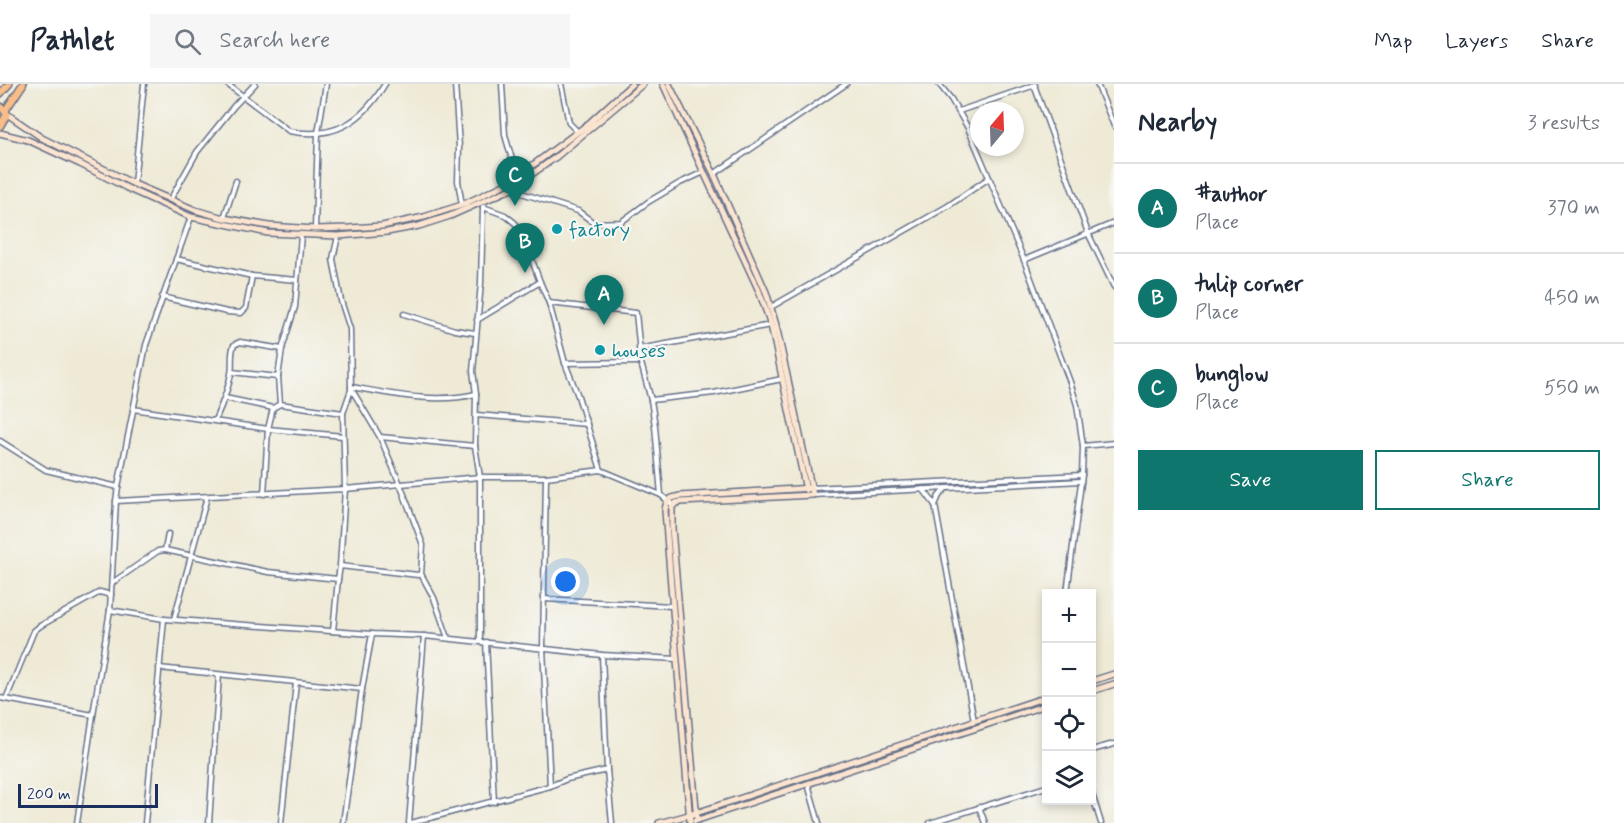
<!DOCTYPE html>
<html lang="en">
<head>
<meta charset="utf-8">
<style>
	body { margin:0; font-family:Mynerve,sans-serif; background:#f6f6f7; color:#1f2937 }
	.controls { position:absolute; right:18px; bottom:18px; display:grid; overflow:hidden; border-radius:0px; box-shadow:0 3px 9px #0003 }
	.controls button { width:54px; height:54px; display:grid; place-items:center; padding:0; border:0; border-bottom:2px solid #e0e1e3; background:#fff; color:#1f2937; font:30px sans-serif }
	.compass { position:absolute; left:970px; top:18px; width:54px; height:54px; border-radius:50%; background:#fff; box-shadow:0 3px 9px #0003; rotate:19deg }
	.scale { position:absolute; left:18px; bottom:15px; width:140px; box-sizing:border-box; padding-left:6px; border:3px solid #1b2f5e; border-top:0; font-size:16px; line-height:21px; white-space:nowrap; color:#1b2f5e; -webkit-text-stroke:4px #f6f6f2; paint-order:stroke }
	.you { position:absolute; left:566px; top:498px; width:21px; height:21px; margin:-15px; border:4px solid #fff; border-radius:50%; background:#1a73e8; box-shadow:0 0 0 9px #1a73e833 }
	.badge { display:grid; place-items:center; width:39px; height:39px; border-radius:50%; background:#0f766e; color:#fff; font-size:20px; font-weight:700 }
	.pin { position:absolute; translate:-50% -50px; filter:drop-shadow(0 2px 3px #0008) }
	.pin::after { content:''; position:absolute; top:32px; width:21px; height:18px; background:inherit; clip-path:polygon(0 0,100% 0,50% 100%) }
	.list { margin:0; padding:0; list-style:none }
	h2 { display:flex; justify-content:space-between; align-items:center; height:78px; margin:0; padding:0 24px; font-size:26px }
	h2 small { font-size:20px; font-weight:400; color:#747a83 }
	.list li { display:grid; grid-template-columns:39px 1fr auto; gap:18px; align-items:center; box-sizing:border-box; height:90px; padding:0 24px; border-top:2px solid #e0e1e3 }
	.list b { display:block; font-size:22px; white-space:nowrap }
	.list p { margin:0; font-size:20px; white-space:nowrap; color:#747a83 }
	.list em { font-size:20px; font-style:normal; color:#747a83 }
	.actions { display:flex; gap:12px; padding:18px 24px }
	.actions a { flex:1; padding:14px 0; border:2px solid #0f766e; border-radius:0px; text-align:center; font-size:21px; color:#0f766e }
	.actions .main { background:#0f766e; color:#fff }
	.icon { flex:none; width:33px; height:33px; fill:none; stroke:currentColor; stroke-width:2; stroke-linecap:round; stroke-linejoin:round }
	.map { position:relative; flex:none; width:1114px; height:739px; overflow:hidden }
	header { display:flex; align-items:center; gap:36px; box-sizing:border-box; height:84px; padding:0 30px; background:#fff; border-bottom:2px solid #e0e1e3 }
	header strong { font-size:28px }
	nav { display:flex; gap:33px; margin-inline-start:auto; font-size:21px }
	.search { width:420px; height:54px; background:#f6f6f7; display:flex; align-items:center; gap:15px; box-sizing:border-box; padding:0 21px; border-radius:0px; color:#747a83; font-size:22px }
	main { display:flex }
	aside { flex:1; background:#fff }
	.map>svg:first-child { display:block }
</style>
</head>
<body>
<header>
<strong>Pathlet</strong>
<div class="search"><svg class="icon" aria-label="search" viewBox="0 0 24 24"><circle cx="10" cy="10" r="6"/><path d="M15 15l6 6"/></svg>Search here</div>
<nav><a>Map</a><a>Layers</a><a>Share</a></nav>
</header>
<main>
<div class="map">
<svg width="1114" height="739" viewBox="0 0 1114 739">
	<rect width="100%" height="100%" fill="#f6f6f2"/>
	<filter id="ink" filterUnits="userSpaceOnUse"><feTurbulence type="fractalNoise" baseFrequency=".0167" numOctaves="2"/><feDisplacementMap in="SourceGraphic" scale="12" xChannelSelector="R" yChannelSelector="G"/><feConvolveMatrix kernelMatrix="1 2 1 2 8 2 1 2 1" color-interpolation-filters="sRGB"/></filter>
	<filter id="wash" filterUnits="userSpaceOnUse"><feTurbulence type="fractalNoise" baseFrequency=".008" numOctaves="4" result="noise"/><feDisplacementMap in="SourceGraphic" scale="24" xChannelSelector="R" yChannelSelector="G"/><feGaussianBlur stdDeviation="1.35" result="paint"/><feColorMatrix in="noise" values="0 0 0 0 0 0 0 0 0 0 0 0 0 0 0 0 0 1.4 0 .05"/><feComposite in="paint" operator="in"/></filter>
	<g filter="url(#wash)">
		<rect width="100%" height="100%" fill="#efead6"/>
	</g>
	<g filter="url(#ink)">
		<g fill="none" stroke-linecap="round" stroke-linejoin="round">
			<defs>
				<g id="street">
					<path d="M227,0L289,47C334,56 362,38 385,0"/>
					<path d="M455,0L459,63L458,97L462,121"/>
					<path d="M502,0L505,51L517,93"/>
					<path d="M561,0L569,39L578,48"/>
					<path d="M939,0L951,15L968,44L1024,176L1070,298L1077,321L1083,362L1082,391L1067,509"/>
					<path d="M1097,0L1114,42"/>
					<path d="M1034,1L1088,149L1114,203"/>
					<path d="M959,27L1035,1"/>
					<path d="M714,90L846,0"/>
					<path d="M134,100L144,0"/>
					<path d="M512,106L578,127L594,139L621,138L648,118L680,99L704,88"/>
					<path d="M170,116L197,68L234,22L255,0"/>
					<path d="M483,123L505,131L515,139L524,154L540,198L549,219L565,279L578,312L601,386"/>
					<path d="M224,134L236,97"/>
					<path d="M315,145L318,49L326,0"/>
					<path d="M176,175L252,192L297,196"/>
					<path d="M1024,176L1114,139"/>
					<path d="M162,213L227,228L241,229L246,224L252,192"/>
					<path d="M549,219L636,229L641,279L651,316L655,342L661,411"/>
					<path d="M771,223L948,122L989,94"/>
					<path d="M404,230L455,246L475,249"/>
					<path d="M477,236L540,198"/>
					<path d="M639,265L771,241"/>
					<path d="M565,279L636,278"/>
					<path d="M232,288L278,293"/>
					<path d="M351,303C392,310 435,320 476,310"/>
					<path d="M352,306L380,353L400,400L423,461L421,490L434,514L448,554"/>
					<path d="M225,314L273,324"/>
					<path d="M651,316L714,309L782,295"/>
					<path d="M280,320L343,329"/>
					<path d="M133,325L268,345L343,352"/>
					<path d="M476,331L587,340"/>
					<path d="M215,336C222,321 228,306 231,290C233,280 230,270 234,261L240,258L282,265"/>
					<path d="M380,353L475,362"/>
					<path d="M0,357L46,386L118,403"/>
					<path d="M1083,362L1114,359"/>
					<path d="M546,393L543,564L550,702"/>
					<path d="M812,404L1082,391"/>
					<path d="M923,405L935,421L974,637"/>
					<path d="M264,410L268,345L273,324L280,320L278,293L282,265L295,223L301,151"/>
					<path d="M813,411L1081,397"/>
					<path d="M116,417L345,405L480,393H546L601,386L661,411L673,421"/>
					<path d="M935,421L939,412L946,404"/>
					<path d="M165,466L268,488L338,495"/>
					<path d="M340,482L418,491L421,490"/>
					<path d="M112,499L158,467L165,466L168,450"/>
					<path d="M544,515L672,522"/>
					<path d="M110,526L164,535L372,550L424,552L602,571L677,575"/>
					<path d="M174,535L207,413"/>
					<path d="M333,547L338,495L340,482L345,405L343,329L351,306L350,245L341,217L333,175L338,152"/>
					<path d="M480,557V393L475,362L476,310L473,287L481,199L483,123"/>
					<path d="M486,558L494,718"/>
					<path d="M602,571L607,686L612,739"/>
					<path d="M159,584L362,605"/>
					<path d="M0,614L93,631"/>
					<path d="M6,615L34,547L40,542L100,508L111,511"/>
					<path d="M1092,666L1114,660"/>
					<path d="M808,700L819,739"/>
					<path d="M1092,710L1101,739"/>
					<path d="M979,723L985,739"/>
					<path d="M77,739L93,631L110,526L116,417L118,403L146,261L191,133"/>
					<path d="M145,739L164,535"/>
					<path d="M209,739L219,591"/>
					<path d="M281,739L296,599"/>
					<path d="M343,739L362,605L372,550"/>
					<path d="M409,739L424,552"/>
					<path d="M411,739L550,702L567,695L607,686"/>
					<path d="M930,739L1046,703"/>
				</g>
				<g id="secondary">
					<path d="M663,0L759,207L771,241L806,406"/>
					<path d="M669,0L714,90L766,208L776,241L813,411L681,418L676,419L672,423V444L697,736"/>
					<path d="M7,30L42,54L134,100L195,126L224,134L269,142L315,145L349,144L382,142L424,133L462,121L510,98L587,41L632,0"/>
					<path d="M0,49L28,56L80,80L131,106L191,133L268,149L338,152L387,148L419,142L450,132L511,105L556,73L643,0"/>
					<path d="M1092,597L1114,590"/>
					<path d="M1092,607L1114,600"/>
					<path d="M695,737L1046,621"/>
					<path d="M690,738L665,427C666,416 669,414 680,412L812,404"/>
					<path d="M659,739L696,729L1046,613"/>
				</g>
				<g id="primary">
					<path d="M0,10L9,0"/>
					<path d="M0,22L7,30L0,42"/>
					<path d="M5,27L23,0"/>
				</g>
			</defs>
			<use href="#street" stroke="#657088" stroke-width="7"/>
			<use href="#secondary" stroke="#657088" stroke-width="8"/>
			<use href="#primary" stroke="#657088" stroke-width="9"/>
			<use href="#street" stroke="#fff" stroke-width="4"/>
			<use href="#secondary" stroke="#fce5d0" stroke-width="5"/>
			<use href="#primary" stroke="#f8bd89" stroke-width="6"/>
		</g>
	</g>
	<g fill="#0f9aa8" stroke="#f6f6f2" stroke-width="2">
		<circle cx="557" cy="145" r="6"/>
		<circle cx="600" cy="266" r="6"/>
	</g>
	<g text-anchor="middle" stroke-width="4.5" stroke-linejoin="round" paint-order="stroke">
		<g font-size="20" fill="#0d838f" stroke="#f6f6f2" text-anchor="start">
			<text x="569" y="152">factory</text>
			<text x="612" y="273">houses</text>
		</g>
	</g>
</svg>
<div class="controls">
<button>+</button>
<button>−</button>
<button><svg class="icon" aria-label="locate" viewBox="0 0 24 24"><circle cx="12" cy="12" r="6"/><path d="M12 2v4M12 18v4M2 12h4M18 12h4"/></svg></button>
<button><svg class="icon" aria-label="layers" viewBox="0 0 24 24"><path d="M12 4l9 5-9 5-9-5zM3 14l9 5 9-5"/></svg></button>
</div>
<svg class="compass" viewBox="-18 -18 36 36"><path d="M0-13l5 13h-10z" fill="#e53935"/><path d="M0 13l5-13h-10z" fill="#747a83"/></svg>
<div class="scale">200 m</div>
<div class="you"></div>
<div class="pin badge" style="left:604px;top:241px">A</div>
<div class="pin badge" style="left:525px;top:189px">B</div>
<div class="pin badge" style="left:515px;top:122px">C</div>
</div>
<aside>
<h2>Nearby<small>3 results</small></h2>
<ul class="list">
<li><span class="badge">A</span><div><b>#author</b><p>Place</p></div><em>370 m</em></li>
<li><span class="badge">B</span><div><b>tulip corner</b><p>Place</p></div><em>450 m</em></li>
<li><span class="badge">C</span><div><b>bunglow</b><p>Place</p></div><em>550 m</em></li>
</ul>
<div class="actions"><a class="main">Save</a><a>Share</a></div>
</aside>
</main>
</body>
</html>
